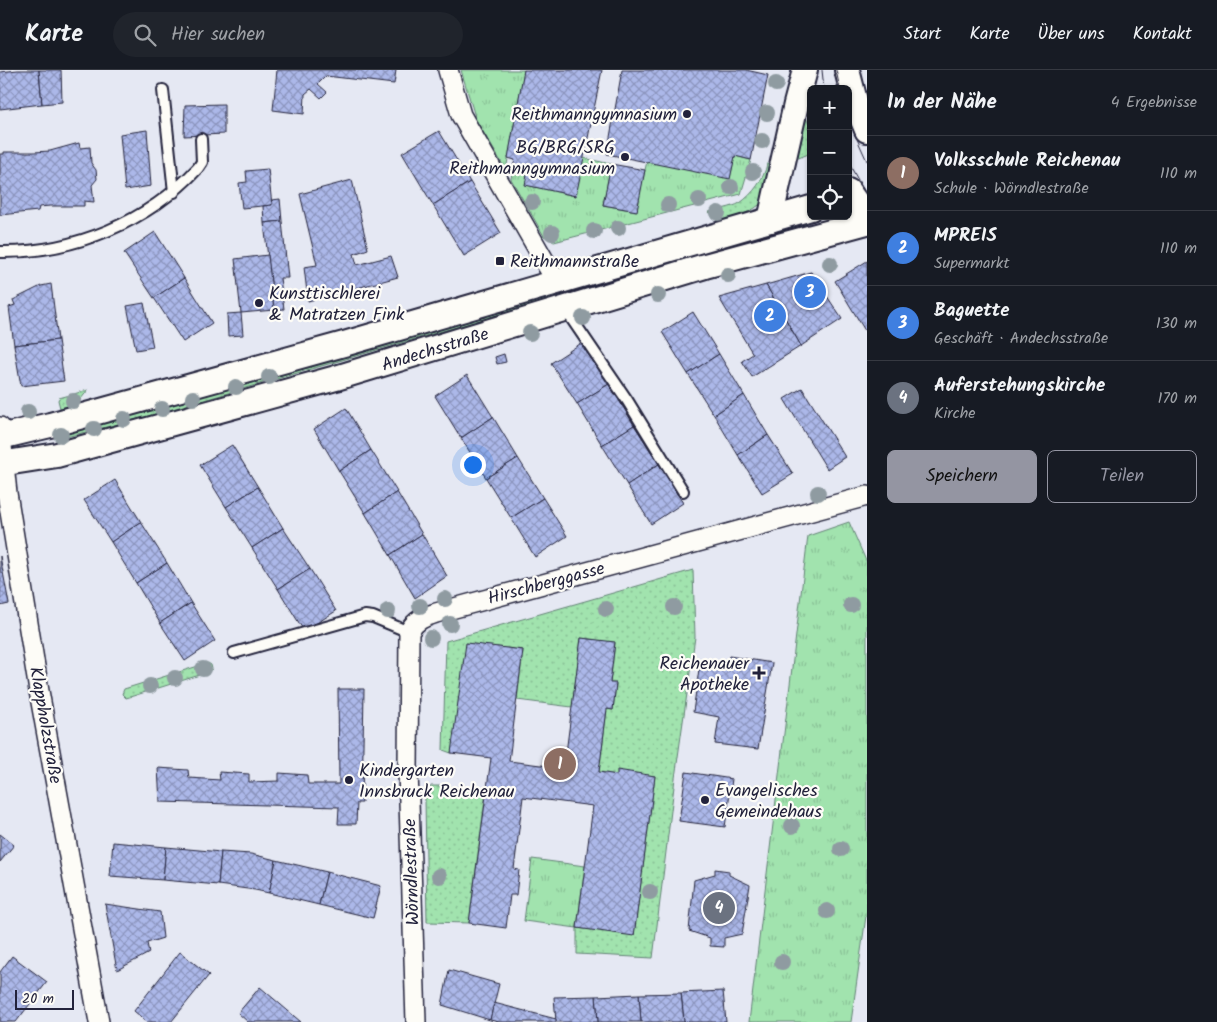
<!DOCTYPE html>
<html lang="de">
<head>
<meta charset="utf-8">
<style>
	body { margin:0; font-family:Kalam,sans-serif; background:#20242c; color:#f1f3f6 }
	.controls { position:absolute; right:15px; top:15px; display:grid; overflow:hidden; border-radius:8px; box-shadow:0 1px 4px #0004 }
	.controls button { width:45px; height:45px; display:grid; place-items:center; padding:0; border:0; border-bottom:1px solid #363941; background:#171b24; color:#f1f3f6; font:25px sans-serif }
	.scale { position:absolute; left:15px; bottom:12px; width:59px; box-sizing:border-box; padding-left:5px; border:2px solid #22223b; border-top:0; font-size:14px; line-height:18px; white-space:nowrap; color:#22223b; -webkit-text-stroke:4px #fdfcf7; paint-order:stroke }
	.you { position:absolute; left:472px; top:394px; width:18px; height:18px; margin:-12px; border:4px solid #fff; border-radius:50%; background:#1a73e8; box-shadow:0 0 0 8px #1a73e833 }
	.badge { display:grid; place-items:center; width:32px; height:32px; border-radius:50%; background:#9495a2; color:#fff; font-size:16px; font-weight:700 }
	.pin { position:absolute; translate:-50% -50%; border:2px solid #fff; box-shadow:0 1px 5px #0006 }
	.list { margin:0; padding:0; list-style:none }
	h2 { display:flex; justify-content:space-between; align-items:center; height:65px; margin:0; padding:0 20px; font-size:21px }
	h2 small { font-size:16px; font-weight:400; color:#9ea1a6 }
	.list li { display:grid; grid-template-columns:32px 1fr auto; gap:15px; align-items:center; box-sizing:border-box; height:75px; padding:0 20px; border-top:1px solid #363941 }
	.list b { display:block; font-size:19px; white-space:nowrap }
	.list p { margin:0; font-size:16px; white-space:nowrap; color:#9ea1a6 }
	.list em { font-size:16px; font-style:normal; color:#9ea1a6 }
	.actions { display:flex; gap:10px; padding:15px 20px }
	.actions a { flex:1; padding:11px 0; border:1px solid #9495a2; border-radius:8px; text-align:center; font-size:18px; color:#9495a2 }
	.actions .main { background:#9495a2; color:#111 }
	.icon { flex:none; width:28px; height:28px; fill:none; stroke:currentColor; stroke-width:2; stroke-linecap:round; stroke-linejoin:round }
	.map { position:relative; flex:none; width:867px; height:952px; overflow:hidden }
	header { display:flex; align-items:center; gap:30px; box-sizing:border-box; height:70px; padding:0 25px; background:#171b24; border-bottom:1px solid #363941 }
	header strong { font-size:24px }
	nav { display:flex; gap:28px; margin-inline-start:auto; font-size:18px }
	.search { width:350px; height:45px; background:#20242c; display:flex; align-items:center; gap:12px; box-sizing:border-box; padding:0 18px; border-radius:28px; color:#9ea1a6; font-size:19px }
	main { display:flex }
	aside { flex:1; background:#171b24 }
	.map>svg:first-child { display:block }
</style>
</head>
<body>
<header>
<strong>Karte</strong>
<div class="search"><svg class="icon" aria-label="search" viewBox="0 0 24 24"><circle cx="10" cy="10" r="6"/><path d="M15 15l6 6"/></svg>Hier suchen</div>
<nav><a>Start</a><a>Karte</a><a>Über uns</a><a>Kontakt</a></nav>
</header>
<main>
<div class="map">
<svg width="867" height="952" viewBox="0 0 867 952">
	<defs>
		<pattern id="grass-dots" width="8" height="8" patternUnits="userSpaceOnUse" patternTransform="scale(1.25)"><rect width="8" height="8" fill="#a1e3ae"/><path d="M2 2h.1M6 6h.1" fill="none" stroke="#8ac297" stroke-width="1.8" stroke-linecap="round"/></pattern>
		<pattern id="park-tufts" width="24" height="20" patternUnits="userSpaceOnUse" patternTransform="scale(1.25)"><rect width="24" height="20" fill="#a1e3ae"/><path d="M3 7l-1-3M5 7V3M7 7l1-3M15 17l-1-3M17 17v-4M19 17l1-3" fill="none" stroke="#8ac297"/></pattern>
		<pattern id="building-cross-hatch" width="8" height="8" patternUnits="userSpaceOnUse" patternTransform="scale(1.25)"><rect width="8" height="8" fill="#acb8e9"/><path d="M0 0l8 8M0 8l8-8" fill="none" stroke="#8c95be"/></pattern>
	</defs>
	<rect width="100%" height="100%" fill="#e5e8f3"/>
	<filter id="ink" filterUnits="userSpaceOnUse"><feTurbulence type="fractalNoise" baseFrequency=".02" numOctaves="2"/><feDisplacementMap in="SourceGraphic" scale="10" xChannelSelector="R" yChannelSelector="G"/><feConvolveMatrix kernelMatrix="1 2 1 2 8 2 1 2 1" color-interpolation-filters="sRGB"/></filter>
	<g filter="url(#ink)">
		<g fill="url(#grass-dots)" stroke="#628274">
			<path d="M804,39L811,63V83L796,89L791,88Z"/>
			<path d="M767,94L777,96C773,106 770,120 764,130C754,143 732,148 717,151L709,142C719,139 731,138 740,133C753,124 764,109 767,94Z"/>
			<path d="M805,146L807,154L712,182L707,180Z"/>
			<path d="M672,188L673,191L671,195L138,349L58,369L56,362Z"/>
			<path d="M88,320L77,334L60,338L58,330L59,328Z"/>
			<path d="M693,500L695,567L675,708L653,888L577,884V858L634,865L655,706L618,701L617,705L599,702L607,639L613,640L616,614L610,613L615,573L581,568L572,637L517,630L523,580L480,575L471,639L451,683L443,680L446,571Z"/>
			<path d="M208,593L211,595L212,599L206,603L133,626L126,628L122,624L124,619Z"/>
			<path d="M431,716H442L486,722L469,853L427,852L425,728Z"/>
		</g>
		<g fill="url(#park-tufts)" stroke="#628274">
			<path d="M461,0H524L506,100L476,50Z"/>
			<path d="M735,86L751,90L741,124L554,172L544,166L511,109L513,97L528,100L526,115L575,126L583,88L611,94L603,135L636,141L647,91L730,108Z"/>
			<path d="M849,452L867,493V839L851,952H749L808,466Z"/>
			<path d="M532,789L585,796L577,858L524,851Z"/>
		</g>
		<g fill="url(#building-cross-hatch)" stroke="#22223b">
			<path d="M18,0H39L42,34L0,39V2Z"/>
			<path d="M39,0H61L62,32L42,34Z"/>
			<path d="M277,0H396L394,14L326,6L318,14L327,22L321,28L311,19L305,24L304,44L273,40Z"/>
			<path d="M524,0H602L576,126L525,115L528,100L513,97L515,90L508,88Z"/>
			<path d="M622,0H746L768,5L751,90L735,86L730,109L607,84Z"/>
			<path d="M224,34V64L184,66L185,35Z"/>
			<path d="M147,60L151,116L125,120L120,64Z"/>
			<path d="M439,61L470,112L433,135L402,83Z"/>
			<path d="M79,73L80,78L90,77L91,93L96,100L97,109L92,115L94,132L84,131V136H50L39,137L38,141L0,145V84H4V82H34L50,81Z"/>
			<path d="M611,94L645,100L637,141L603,135Z"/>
			<path d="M268,99L272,135L242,138L239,113L247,112L246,101Z"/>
			<path d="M352,110L368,179L354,184L357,195L391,186L398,207L308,231L304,197L317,195L300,124Z"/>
			<path d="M470,112L501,163L464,186L433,135Z"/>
			<path d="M280,129L282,151L264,153L263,136L272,135V130Z"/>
			<path d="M282,151L288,208H280L284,239L274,240L264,153Z"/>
			<path d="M155,162L184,208L154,228L124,183Z"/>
			<path d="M268,185L274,240L241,243L235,189Z"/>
			<path d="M867,191V264L835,211Z"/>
			<path d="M811,202L842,249L801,276L766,215Z"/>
			<path d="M184,208L212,253L183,272L154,228Z"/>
			<path d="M51,214L58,270L14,275L9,237L15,235L13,230L41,216Z"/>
			<path d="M766,215L801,276L752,307L742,291L753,284L719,228Z"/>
			<path d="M144,233L153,277L136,280L127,236Z"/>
			<path d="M693,242L719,284L688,304L662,262Z"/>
			<path d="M241,243L243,265L228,266L227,244Z"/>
			<path d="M58,270L64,311L21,316L14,275Z"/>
			<path d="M583,272L609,314L577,334L551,293Z"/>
			<path d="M504,284L506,292L497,294L495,287Z"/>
			<path d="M719,284L744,325L714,345L688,304Z"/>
			<path d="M467,305L493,347L461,368L435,326Z"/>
			<path d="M609,314L634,355L602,375L577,334Z"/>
			<path d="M802,318L845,387L827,399L784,329Z"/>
			<path d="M744,325L768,365L738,385L714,345Z"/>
			<path d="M346,338L371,380L339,401L314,359Z"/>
			<path d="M493,347L518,388L486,408L461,368Z"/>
			<path d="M634,355L659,394L627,415L602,375Z"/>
			<path d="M768,365L793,404L762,423L738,385Z"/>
			<path d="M232,375L258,417L226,437L200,395Z"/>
			<path d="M371,380L397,422L365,443L339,401Z"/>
			<path d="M518,388L543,428L511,448L486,408Z"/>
			<path d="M659,394L683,433L651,454L627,415Z"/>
			<path d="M115,410L141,452L111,472L84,430Z"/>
			<path d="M258,417L283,458L252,478L226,437Z"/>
			<path d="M397,422L422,464L390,485L365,443Z"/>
			<path d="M543,428L567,466L535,487L511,448Z"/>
			<path d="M141,452L167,493L136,513L111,472Z"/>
			<path d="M283,458L310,499L278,519L252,478Z"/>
			<path d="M422,464L447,506L415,528L390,485Z"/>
			<path d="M0,486L9,534L0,536Z"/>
			<path d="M167,493L191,533L160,553L136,513Z"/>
			<path d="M310,499L336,541L304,561L278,519Z"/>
			<path d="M191,533L215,571L185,591L160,553Z"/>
			<path d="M581,568L615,572L610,613H616L613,640L607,639L599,702L617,705V700L655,706L634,866L577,858L593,736L523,727L514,799L519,800L516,825H510L506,858L469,853L491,688L451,683L466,573L523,580L509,691L564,698Z"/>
			<path d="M729,586L772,593L758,679L715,674L719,647L693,642L700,592L727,596Z"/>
			<path d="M338,619H364L362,733H357L356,754H338L339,737L160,732L158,698L188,700L189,708L220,710L219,702L249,704V712L279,711V703L307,705L308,714H339Z"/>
			<path d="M686,702L732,709L725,757L679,751Z"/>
			<path d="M0,764L14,775L0,792Z"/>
			<path d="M113,772L166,777L163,810L110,806Z"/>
			<path d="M166,777L221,782L218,815L163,810Z"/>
			<path d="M221,782L251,784L276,790L269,823L255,820L218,815Z"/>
			<path d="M276,790L327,802L319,835L269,823Z"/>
			<path d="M715,799L729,801V805L750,815L742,864L724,868V877L710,876V868L689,861L694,810L715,804Z"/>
			<path d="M327,802L381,816L373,848L319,835Z"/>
			<path d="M105,834L160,842L163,868L147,873L149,883L117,900Z"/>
			<path d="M180,882L209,905L171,952H147L134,941Z"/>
			<path d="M12,886L47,912L16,952H0V902Z"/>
			<path d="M449,900L499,914L490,950L442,935Z"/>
			<path d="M260,917L301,952H248L238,943Z"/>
			<path d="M723,921L726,952H684L681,923Z"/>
			<path d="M681,923L684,952H641L639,924Z"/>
			<path d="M639,924L641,952H598L596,926Z"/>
			<path d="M596,926L598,952H556L554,927Z"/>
			<path d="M494,933L556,949V952H500L490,950Z"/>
		</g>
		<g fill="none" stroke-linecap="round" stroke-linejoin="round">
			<defs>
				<g id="service">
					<path d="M163,20L174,122"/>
					<path d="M0,182C74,183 148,152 198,98L202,92L201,69"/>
					<path d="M565,239L627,330L683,421"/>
					<path d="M234,583L365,546L373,547L409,562"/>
				</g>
				<g id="minor">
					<path d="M448,0L461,45L556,211"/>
					<path d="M0,357L7,423L39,621L99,952"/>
					<path d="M416,952L408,700L409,562C415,550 424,547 436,543L867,426"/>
				</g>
				<g id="tertiary">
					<path d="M847,0L855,31L867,60"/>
					<path d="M848,121L867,148"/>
					<path d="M770,150L796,34L805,0"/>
					<path d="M0,367L50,355L344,274L811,138"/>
					<path d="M0,394L57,385L336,308L705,196L867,152"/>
				</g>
			</defs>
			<use href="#service" stroke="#22223b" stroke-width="14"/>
			<use href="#minor" stroke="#22223b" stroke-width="22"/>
			<use href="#tertiary" stroke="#22223b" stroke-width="28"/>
			<use href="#service" stroke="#fdfcf7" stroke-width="10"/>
			<use href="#minor" stroke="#fdfcf7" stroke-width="19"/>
			<use href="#tertiary" stroke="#fdfcf7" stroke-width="24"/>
			<g stroke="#22223b" stroke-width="1">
				<path d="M822,0L824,19"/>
				<path d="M836,0L840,19"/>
				<path d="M848,49L867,91"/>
				<path d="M848,92L867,126"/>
			</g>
		</g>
		<g fill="#8f9ba1">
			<circle cx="776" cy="14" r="8"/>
			<circle cx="767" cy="43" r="8"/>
			<circle cx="762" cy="71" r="8"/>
			<circle cx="753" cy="102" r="8"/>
			<circle cx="731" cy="117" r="8"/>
			<circle cx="699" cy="130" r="8"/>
			<circle cx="532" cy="132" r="8"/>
			<circle cx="668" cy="135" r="8"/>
			<circle cx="718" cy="143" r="8"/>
			<circle cx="618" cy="158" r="8"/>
			<circle cx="594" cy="161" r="8"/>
			<circle cx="552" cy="163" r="8"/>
			<circle cx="830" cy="194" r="8"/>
			<circle cx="728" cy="205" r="8"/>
			<circle cx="658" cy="225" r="8"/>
			<circle cx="583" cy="248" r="8"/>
			<circle cx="530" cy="263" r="8"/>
			<circle cx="269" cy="307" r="8"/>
			<circle cx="236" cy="317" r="8"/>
			<circle cx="193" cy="328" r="8"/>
			<circle cx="73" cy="331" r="8"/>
			<circle cx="162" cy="339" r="8"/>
			<circle cx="28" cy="342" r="8"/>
			<circle cx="124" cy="349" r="8"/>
			<circle cx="94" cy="359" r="8"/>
			<circle cx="61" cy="365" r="8"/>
			<circle cx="818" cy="423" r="8"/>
			<circle cx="445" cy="529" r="8"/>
			<circle cx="851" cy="535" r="8"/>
			<circle cx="420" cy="536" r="8"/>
			<circle cx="674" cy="537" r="8"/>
			<circle cx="606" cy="539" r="8"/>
			<circle cx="388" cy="541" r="8"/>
			<circle cx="450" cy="554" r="8"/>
			<circle cx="431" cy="568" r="8"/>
			<circle cx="203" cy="599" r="8"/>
			<circle cx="175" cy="608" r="8"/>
			<circle cx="150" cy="616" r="8"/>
			<circle cx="792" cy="756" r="8"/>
			<circle cx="841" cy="779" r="8"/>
			<circle cx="439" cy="806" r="8"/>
			<circle cx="650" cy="822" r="8"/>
			<circle cx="827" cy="841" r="8"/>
			<circle cx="782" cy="892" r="8"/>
		</g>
	</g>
	<g fill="#22223b" stroke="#fdfcf7" stroke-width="2">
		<circle cx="687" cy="44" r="5"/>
		<circle cx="625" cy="87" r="5"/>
		<rect x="495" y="186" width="10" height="10" rx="2.5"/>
		<circle cx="259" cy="233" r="5"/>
		<path d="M756.5 595.5h5v5h5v5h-5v5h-5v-5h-5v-5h5z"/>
		<circle cx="349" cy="710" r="5"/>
		<circle cx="705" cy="730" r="5"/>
	</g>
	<g text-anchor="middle" stroke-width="4.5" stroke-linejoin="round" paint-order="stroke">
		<g font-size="18" fill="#22223b" stroke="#fdfcf7" text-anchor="start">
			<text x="677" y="50" text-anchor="end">Reithmanngymnasium</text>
			<text x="615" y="83" text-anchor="end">BG/BRG/SRG<tspan x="615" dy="21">Reithmanngymnasium</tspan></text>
			<text x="510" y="197">Reithmannstraße</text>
			<text x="269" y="229">Kunsttischlerei<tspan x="269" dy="21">&amp; Matratzen Fink</tspan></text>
			<text x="749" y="599" text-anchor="end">Reichenauer<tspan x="749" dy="21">Apotheke</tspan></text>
			<text x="359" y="706">Kindergarten<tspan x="359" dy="21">Innsbruck Reichenau</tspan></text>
			<text x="715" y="726">Evangelisches<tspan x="715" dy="21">Gemeindehaus</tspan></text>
		</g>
		<g font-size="18" fill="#22223b" stroke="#fdfcf7">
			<text transform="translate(435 279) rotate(-17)" y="6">Andechsstraße</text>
			<text transform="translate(546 513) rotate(-15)" y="6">Hirschberggasse</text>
			<text transform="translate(46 655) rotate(80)" y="6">Klappholzstraße</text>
			<text transform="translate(411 802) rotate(-92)" y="6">Wörndlestraße</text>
		</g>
	</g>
</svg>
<div class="controls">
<button>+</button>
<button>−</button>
<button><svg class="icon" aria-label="locate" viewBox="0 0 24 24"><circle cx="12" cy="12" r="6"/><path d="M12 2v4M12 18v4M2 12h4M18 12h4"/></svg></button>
</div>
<div class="scale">20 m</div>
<div class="you"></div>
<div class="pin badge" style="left:560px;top:694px;background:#8d6e63">1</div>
<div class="pin badge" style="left:770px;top:246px;background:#3f7fe0">2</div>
<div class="pin badge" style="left:810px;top:222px;background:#3f7fe0">3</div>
<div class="pin badge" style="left:719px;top:838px;background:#6b7280">4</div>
</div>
<aside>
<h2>In der Nähe<small>4 Ergebnisse</small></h2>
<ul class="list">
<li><span class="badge" style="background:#8d6e63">1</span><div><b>Volksschule Reichenau</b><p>Schule · Wörndlestraße</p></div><em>110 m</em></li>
<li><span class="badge" style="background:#3f7fe0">2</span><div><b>MPREIS</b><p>Supermarkt</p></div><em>110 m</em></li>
<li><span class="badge" style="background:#3f7fe0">3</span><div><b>Baguette</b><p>Geschäft · Andechsstraße</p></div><em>130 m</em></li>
<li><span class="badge" style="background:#6b7280">4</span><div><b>Auferstehungskirche</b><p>Kirche</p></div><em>170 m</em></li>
</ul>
<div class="actions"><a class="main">Speichern</a><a>Teilen</a></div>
</aside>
</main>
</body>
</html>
